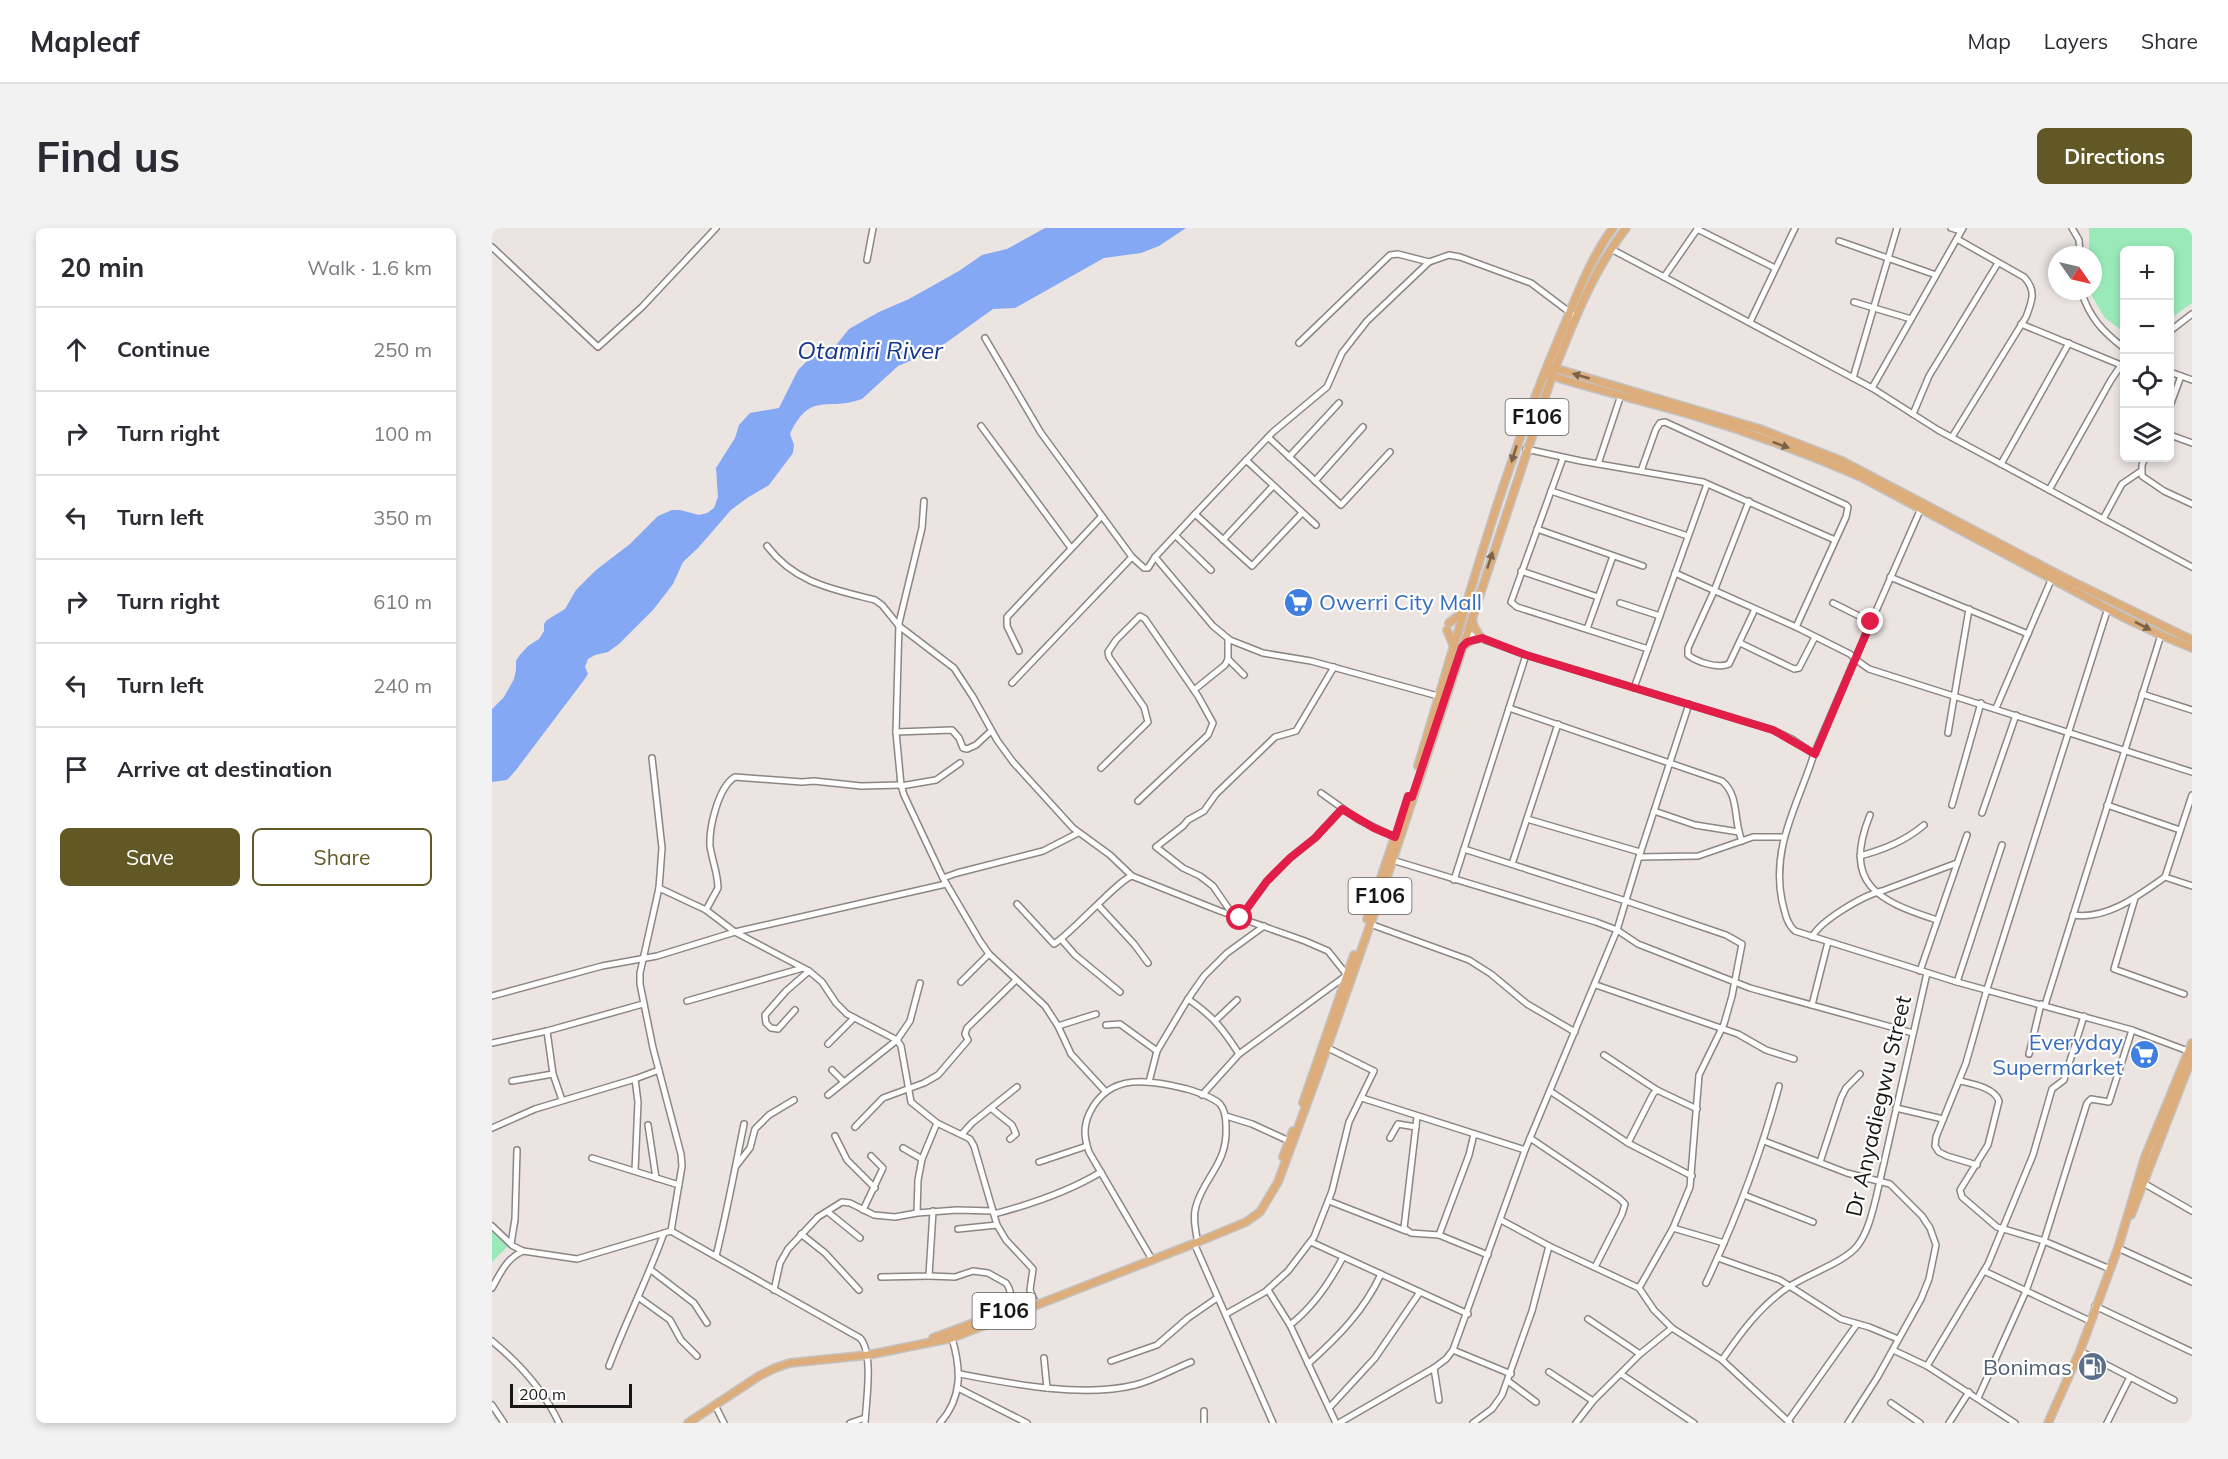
<!DOCTYPE html>
<html lang="en">
<head>
<meta charset="utf-8">
<style>
	body { margin:0; font-family:Mulish,sans-serif; background:#f2f2f3; color:#2b2b33 }
	.controls { position:absolute; right:18px; top:18px; display:grid; overflow:hidden; border-radius:9px; box-shadow:0 3px 9px #0003 }
	.controls button { width:54px; height:54px; display:grid; place-items:center; padding:0; border:0; border-bottom:2px solid #e1e1e2; background:#fff; color:#2b2b33; font:30px sans-serif }
	.compass { position:absolute; left:1556px; top:18px; width:54px; height:54px; border-radius:50%; background:#fff; box-shadow:0 3px 9px #0003; rotate:124deg }
	.scale { position:absolute; left:18px; bottom:15px; width:122px; box-sizing:border-box; padding-left:6px; border:3px solid #181615; border-top:0; font-size:16px; line-height:21px; white-space:nowrap; color:#181615; -webkit-text-stroke:4px #fff; paint-order:stroke }
	.stop { position:absolute; width:18px; height:18px; margin:-14px; border:4px solid #e11d48; border-radius:50%; background:#fff }
	.stop.end { background:#e11d48; border-color:#fff; box-shadow:0 2px 6px #0008 }
	.list { margin:0; padding:0; list-style:none }
	h2 { display:flex; justify-content:space-between; align-items:center; height:78px; margin:0; padding:0 24px; font-size:26px }
	h2 small { font-size:20px; font-weight:400; color:#7c7c81 }
	.list li { display:grid; grid-template-columns:39px 1fr auto; gap:18px; align-items:center; box-sizing:border-box; height:84px; padding:0 24px; border-top:2px solid #e1e1e2 }
	.list b { display:block; font-size:22px; white-space:nowrap }
	.list em { font-size:20px; font-style:normal; color:#7c7c81 }
	.actions { display:flex; gap:12px; padding:18px 24px }
	.actions a { flex:1; padding:14px 0; border:2px solid #615825; border-radius:9px; text-align:center; font-size:21px; color:#615825 }
	.actions .main { background:#615825; color:#fff }
	.icon { flex:none; width:33px; height:33px; fill:none; stroke:currentColor; stroke-width:2; stroke-linecap:round; stroke-linejoin:round }
	.map { position:relative; flex:none; width:1700px; height:1195px; overflow:hidden; border-radius:9px }
	header { display:flex; align-items:center; gap:36px; box-sizing:border-box; height:84px; padding:0 30px; background:#fff; border-bottom:2px solid #e1e1e2 }
	header strong { font-size:28px }
	nav { display:flex; gap:33px; margin-inline-start:auto; font-size:21px }
	.intro { display:flex; align-items:center; justify-content:space-between; box-sizing:border-box; height:144px; padding:0 36px }
	h1 { margin:0; font-size:42px }
	.button { padding:15px 27px; border-radius:9px; background:#615825; color:#fff; font-size:21px; font-weight:700 }
	main { display:flex; gap:36px; padding:0 36px }
	aside { flex:1; background:#fff; border-radius:9px; box-shadow:0 3px 9px #0003 }
	.map>svg:first-child { display:block }
</style>
</head>
<body>
<header>
<strong>Mapleaf</strong>
<nav><a>Map</a><a>Layers</a><a>Share</a></nav>
</header>
<div class="intro"><h1>Find us</h1><a class="button">Directions</a></div>
<main>
<aside>
<h2>20 min<small>Walk · 1.6 km</small></h2>
<ul class="list">
<li><svg class="icon" aria-label="ahead" viewBox="0 0 24 24"><path d="M12 20V5M6 11l6-6 6 6"/></svg><div><b>Continue</b></div><em>250 m</em></li>
<li><svg class="icon" aria-label="right" viewBox="0 0 24 24"><path d="M7 20v-9h11M14 6l5 5-5 5"/></svg><div><b>Turn right</b></div><em>100 m</em></li>
<li><svg class="icon" aria-label="left" viewBox="0 0 24 24"><path d="M17 20v-9H6M10 6l-5 5 5 5"/></svg><div><b>Turn left</b></div><em>350 m</em></li>
<li><svg class="icon" aria-label="right" viewBox="0 0 24 24"><path d="M7 20v-9h11M14 6l5 5-5 5"/></svg><div><b>Turn right</b></div><em>610 m</em></li>
<li><svg class="icon" aria-label="left" viewBox="0 0 24 24"><path d="M17 20v-9H6M10 6l-5 5 5 5"/></svg><div><b>Turn left</b></div><em>240 m</em></li>
<li><svg class="icon" aria-label="arrive" viewBox="0 0 24 24"><path d="M6 21V4h12l-3 4 3 4H6"/></svg><div><b>Arrive at destination</b></div></li>
</ul>
<div class="actions"><a class="main">Save</a><a>Share</a></div>
</aside>
<div class="map">
<svg width="1700" height="1195" viewBox="0 0 1700 1195">
	<rect width="100%" height="100%" fill="#ebe4e1"/>
	<g fill="#99eab8">
		<path d="M1597,0H1700V75L1678,91V22H1632V104L1613,90L1598,65V63H1601V27H1597Z"/>
		<path d="M0,1003L16,1018L0,1034Z"/>
	</g>
	<path fill="#84a8f4" d="M553,0H694L667,18L649,25L612,30L523,80L501,81L444,122L406,138L370,171C334,184 319,162 298,206L302,217L301,225L277,257L255,270L239,282L206,320L191,334L181,356L161,382L127,416L116,424L103,427L96,431L93,439L96,446L92,452L24,542L15,552L0,554V481L12,469L22,451L24,442V433L27,428L36,418L47,411L52,403V396L55,392L73,381L84,362L104,342L138,316L166,288L180,282H188L207,287L215,285L222,280L226,269L224,240L243,210L247,197L258,185L287,180L306,142L315,133L327,126L341,121L357,101L387,84L417,71L467,43L490,27L515,21Z"/>
	<g fill="none" stroke-linecap="round" stroke-linejoin="round">
		<defs>
			<g id="minor">
				<path d="M1206,0L1172,49L1380,160"/>
				<path d="M1459,0L1469,3"/>
				<path d="M1471,0L1380,160L1446,202L1700,339"/>
				<path d="M1580,0L1587,12L1588,27"/>
				<path d="M1205,1L1283,40"/>
				<path d="M1347,13L1444,47"/>
				<path d="M0,19L106,119L150,79L224,0"/>
				<path d="M1119,21L1172,49"/>
				<path d="M375,32L381,0"/>
				<path d="M1589,63C1598,90 1610,103 1632,120"/>
				<path d="M1362,74L1419,91"/>
				<path d="M1258,94L1303,0"/>
				<path d="M1529,96L1629,137"/>
				<path d="M1678,103L1700,86"/>
				<path d="M493,110L549,205L640,329L652,340H656L663,329L703,286L781,204L835,159L850,125L875,93L937,34L957,27L968,29L1039,55L1080,86"/>
				<path d="M807,115L898,27L906,26L937,34"/>
				<path d="M1678,144L1700,152"/>
				<path d="M1361,150L1405,0"/>
				<path d="M1678,178L1689,148"/>
				<path d="M1421,186L1437,148L1506,35"/>
				<path d="M489,198L579,320"/>
				<path d="M1678,207L1700,215"/>
				<path d="M776,209L849,277L898,224"/>
				<path d="M1460,209L1534,89C1540,73 1545,63 1532,49L1465,11"/>
				<path d="M1034,221L1089,233L1211,254L1343,312"/>
				<path d="M797,229L847,175"/>
				<path d="M1071,230L1019,374L1025,379L1156,421"/>
				<path d="M1653,230L1650,237V248L1672,263L1700,276"/>
				<path d="M754,232L824,297"/>
				<path d="M1106,236L1129,167"/>
				<path d="M1509,236L1577,115"/>
				<path d="M1149,243L1164,201L1168,195L1173,194L1354,277L1356,279L1354,289L1304,399"/>
				<path d="M823,253L871,199"/>
				<path d="M1557,262L1619,152L1632,133"/>
				<path d="M1059,263L1196,308"/>
				<path d="M432,273L430,300L407,395L404,504L409,557L412,567L451,650L488,713L497,726L553,778L566,798L579,826L613,863"/>
				<path d="M1257,273L1222,363L1196,420V427C1205,434 1226,441 1237,436L1263,381"/>
				<path d="M703,286L760,338L810,285"/>
				<path d="M1611,291L1630,256L1649,243"/>
				<path d="M1045,301L1151,338"/>
				<path d="M684,308L719,342"/>
				<path d="M731,312L781,258"/>
				<path d="M275,318C303,355 340,361 383,372L390,377L407,398L462,440L481,469L505,512L521,534L581,600L618,627L640,648"/>
				<path d="M663,329L721,398L738,412L771,425L819,433L946,468"/>
				<path d="M1029,343L1106,369"/>
				<path d="M1183,345L1304,399L1358,426L1363,431L1430,278"/>
				<path d="M1398,349L1536,406"/>
				<path d="M1128,375L1168,388"/>
				<path d="M1341,375L1379,394"/>
				<path d="M1095,401L1121,328"/>
				<path d="M974,405L1034,427L1281,502L1300,511L1322,526C1306,577 1279,618 1290,673C1293,684 1294,695 1303,703L1465,754L1640,802L1696,823"/>
				<path d="M1248,415L1302,441L1307,440L1323,409"/>
				<path d="M527,423L515,398V389L609,289"/>
				<path d="M736,431L752,447"/>
				<path d="M520,455L640,329"/>
				<path d="M1142,460L1215,256"/>
				<path d="M702,462L733,437L736,431V411"/>
				<path d="M1650,466L1700,482"/>
				<path d="M1017,480L1230,553C1248,568 1241,593 1250,613"/>
				<path d="M1504,480L1560,350"/>
				<path d="M404,504L460,502L467,510L471,520L475,521L484,517L499,503"/>
				<path d="M1456,505L1477,381"/>
				<path d="M1322,526L1363,431L1377,441L1700,544"/>
				<path d="M160,530L170,620L167,660L148,745V756L161,820L189,926L190,938L179,1003"/>
				<path d="M609,540L656,494L652,479L617,429L616,424L624,412L648,388L653,391L706,468L721,495L716,507L646,573"/>
				<path d="M409,558L444,552L468,535"/>
				<path d="M829,565L867,592L903,609"/>
				<path d="M1460,577L1489,475"/>
				<path d="M1615,577L1688,602"/>
				<path d="M1162,583L1203,597L1247,604"/>
				<path d="M1490,585L1524,487"/>
				<path d="M1378,587C1350,656 1386,673 1445,692"/>
				<path d="M1035,591L1148,624"/>
				<path d="M972,621L1134,673L1234,707L1250,716L1240,768L1232,796L1207,847L1198,959L1181,1000L1147,1060"/>
				<path d="M1368,628C1393,621 1413,613 1432,597"/>
				<path d="M1147,629L1206,628L1261,609H1292"/>
				<path d="M900,632L1104,694L1125,702L1146,716L1258,760L1421,805"/>
				<path d="M1020,636L1066,496"/>
				<path d="M1673,649L1700,567"/>
				<path d="M451,650L465,645L551,623L586,605"/>
				<path d="M962,652L1034,427"/>
				<path d="M167,660L214,682L243,704L317,743L330,754L344,775L355,786L405,812L409,818L419,874L445,895L478,911L482,918L505,997"/>
				<path d="M1643,670L1622,741L1692,766"/>
				<path d="M525,676L562,716C580,705 627,651 640,648L728,683L813,713L836,723L855,747L747,826L710,867"/>
				<path d="M606,677L642,716L656,735"/>
				<path d="M214,682L226,660C226,646 220,632 218,618C217,600 226,559 243,549L310,554L322,553L369,558L409,557"/>
				<path d="M741,687L721,658L708,648L691,640L664,619L691,598L696,592L712,583L724,566L783,509L804,503L842,439"/>
				<path d="M1581,687C1615,692 1646,668 1673,649L1700,658"/>
				<path d="M748,690L775,653L798,630L823,610L850,581"/>
				<path d="M878,696L977,732L999,746L1035,776L1083,804"/>
				<path d="M1320,709C1329,692 1372,667 1390,663L1465,635"/>
				<path d="M569,711L583,727L628,764"/>
				<path d="M1428,743L1475,607"/>
				<path d="M469,754L497,726"/>
				<path d="M1465,754L1510,617"/>
				<path d="M1104,757L1246,806L1274,822L1302,831"/>
				<path d="M0,768L110,738L165,728L243,704L454,656"/>
				<path d="M696,771C721,788 731,801 747,826"/>
				<path d="M195,773L311,740"/>
				<path d="M1320,777L1336,714"/>
				<path d="M1553,777L1669,407"/>
				<path d="M303,782L286,801L279,800L274,795L273,787L294,763L317,743"/>
				<path d="M723,793L745,772"/>
				<path d="M614,797L628,796L665,823"/>
				<path d="M566,798L604,786"/>
				<path d="M55,803L61,846L70,872"/>
				<path d="M0,815L55,803L151,776"/>
				<path d="M336,816L362,790"/>
				<path d="M1537,826L1549,776"/>
				<path d="M1112,827L1165,862"/>
				<path d="M340,842L352,854"/>
				<path d="M20,853L61,846"/>
				<path d="M1468,853C1481,856 1503,860 1507,873L1496,917L1468,962L1470,969L1505,999L1552,1013L1618,1041"/>
				<path d="M657,854L665,823L696,771L712,748L735,725L772,698"/>
				<path d="M1058,863L1136,915L1200,948"/>
				<path d="M336,867L405,812L418,793L428,755"/>
				<path d="M870,870L1033,922"/>
				<path d="M1404,880L1451,891"/>
				<path d="M500,881L520,897L524,906L518,911"/>
				<path d="M734,888L760,896L797,913"/>
				<path d="M925,889L912,1000L919,1005L947,1007L977,927L982,906"/>
				<path d="M156,897L164,950"/>
				<path d="M363,899L391,870L432,855L446,847L476,812L473,806L475,800L524,752"/>
				<path d="M0,900L43,881L143,851L167,842"/>
				<path d="M470,906L480,895L525,859"/>
				<path d="M343,908L355,932L383,960"/>
				<path d="M898,910L906,896L924,899"/>
				<path d="M1038,910L1127,970L1133,976L1130,986L1103,1039"/>
				<path d="M1272,913L1355,945L1398,956L1430,988L1438,1000L1444,1017L1437,1051L1429,1071L1385,1150L1356,1195"/>
				<path d="M1136,915L1161,866L1165,862L1205,881"/>
				<path d="M411,920L430,931L426,952L425,985L465,982L501,983"/>
				<path d="M100,930L187,957"/>
				<path d="M430,931L445,895"/>
				<path d="M547,934L595,918"/>
				<path d="M1328,934L1349,870L1354,860L1368,846"/>
				<path d="M1485,937L1455,928L1447,924L1443,918L1444,909L1474,835L1495,761L1616,380"/>
				<path d="M244,938L258,920L263,901L277,887L302,872"/>
				<path d="M143,943L146,874L143,851"/>
				<path d="M1653,956L1700,983"/>
				<path d="M1252,967L1321,994"/>
				<path d="M837,973L914,1003"/>
				<path d="M371,982L391,940L379,928"/>
				<path d="M336,984L368,1010"/>
				<path d="M502,986C540,976 576,964 609,944"/>
				<path d="M1009,992L1057,1018L1147,1060L1162,1082L1180,1100L1230,1132L1298,1195"/>
				<path d="M0,998L21,1018L31,1023L85,1031L179,1003L368,1110C382,1125 374,1174 373,1195"/>
				<path d="M1181,1000L1232,1015"/>
				<path d="M466,1001L505,997L514,1012L541,1041L538,1062L542,1072"/>
				<path d="M309,1006L333,1025L367,1062"/>
				<path d="M947,1007L996,1027"/>
				<path d="M819,1014L976,1086"/>
				<path d="M702,1015L781,1195"/>
				<path d="M19,1016L23,991L25,922"/>
				<path d="M1626,1020L1700,1054"/>
				<path d="M224,1028C235,984 243,940 252,896"/>
				<path d="M658,1028L597,924C592,909 591,898 598,884C618,844 658,852 695,861C705,864 721,869 728,876C733,882 734,890 734,898C736,936 713,947 704,978C701,988 703,999 705,1010"/>
				<path d="M1226,1030L1288,1052L1349,1091L1377,1099L1406,1111"/>
				<path d="M159,1042L202,1075L215,1095"/>
				<path d="M1492,1043L1598,1093"/>
				<path d="M437,1048L463,1049L481,1043L496,1045L514,1055L517,1060L522,1079"/>
				<path d="M389,1049L437,1048L441,983"/>
				<path d="M1214,1055C1244,991 1269,926 1287,858"/>
				<path d="M0,1060C9,1044 14,1031 31,1023"/>
				<path d="M282,1062L288,1035L296,1021L326,989L350,974L358,975L382,987L403,989L425,985"/>
				<path d="M776,1062L798,1097L844,1195"/>
				<path d="M146,1069L178,1092L189,1112L205,1128"/>
				<path d="M1603,1078L1700,1124"/>
				<path d="M734,1086L773,1064L796,1043L822,1009L840,963L857,894L882,843L832,818"/>
				<path d="M1096,1091L1148,1126"/>
				<path d="M798,1097C821,1079 837,1056 851,1029"/>
				<path d="M0,1113C28,1136 52,1163 67,1195"/>
				<path d="M961,1122L1019,1146"/>
				<path d="M1401,1122L1435,1138L1523,1195"/>
				<path d="M1588,1123L1682,1172"/>
				<path d="M552,1130L555,1160"/>
				<path d="M1230,1132C1248,1106 1268,1078 1295,1060C1313,1047 1354,1034 1366,1017C1376,1004 1380,985 1384,970L1435,745"/>
				<path d="M619,1133L665,1117L696,1090L725,1070"/>
				<path d="M816,1136C846,1109 872,1083 889,1046"/>
				<path d="M117,1138C134,1093 156,1050 172,1005"/>
				<path d="M1435,1138L1496,1036L1541,927L1560,861L1572,852L1592,788"/>
				<path d="M942,1140L947,1172"/>
				<path d="M1057,1144L1101,1173"/>
				<path d="M468,1146C520,1156 591,1170 643,1157C663,1152 681,1141 699,1134"/>
				<path d="M1129,1146L1202,1195"/>
				<path d="M1016,1153L1044,1174"/>
				<path d="M466,1160L535,1195"/>
				<path d="M1486,1170L1534,1063L1552,1013L1595,875L1599,871L1617,874L1640,802"/>
				<path d="M1399,1175L1428,1195"/>
				<path d="M0,1177L12,1195"/>
				<path d="M223,1177L232,1195"/>
				<path d="M837,1180L883,1130L928,1064"/>
				<path d="M712,1183V1195"/>
				<path d="M1296,1193L1365,1096"/>
				<path d="M358,1195L373,1190"/>
				<path d="M448,1195C471,1169 469,1141 460,1110"/>
				<path d="M847,1195L942,1140L954,1131L961,1122L1033,922L1125,702L1147,629L1197,476"/>
				<path d="M981,1195L1000,1181L1010,1167L1040,1083L1057,1018"/>
				<path d="M1084,1195L1101,1173L1148,1126L1180,1100"/>
				<path d="M1457,1195L1477,1164"/>
				<path d="M1615,1195L1638,1149"/>
			</g>
			<g id="major">
				<path d="M1059,139L1268,201L1350,233L1571,349L1700,412"/>
				<path d="M1057,147C1104,162 1152,173 1200,187C1257,204 1314,225 1369,249L1633,390L1669,407L1700,420"/>
				<path d="M957,395L971,384"/>
				<path d="M955,402L961,416"/>
				<path d="M971,418L980,412L989,410L982,399L980,391"/>
				<path d="M926,538C970,394 1008,248 1067,110C1083,73 1097,32 1121,0"/>
				<path d="M875,691L902,611"/>
				<path d="M811,875L862,727"/>
				<path d="M791,929L801,903"/>
				<path d="M1639,987L1700,829"/>
				<path d="M441,1110L506,1086"/>
				<path d="M196,1195L267,1148L283,1140L298,1135L376,1127L460,1110L706,1014L754,994L768,984L786,954L824,851L896,646L1060,148C1080,97 1100,44 1134,0"/>
				<path d="M1556,1195L1588,1123L1626,1020L1653,929L1700,815"/>
			</g>
		</defs>
		<use href="#minor" stroke="#8c8683" stroke-width="8"/>
		<use href="#major" stroke="#c3c2c2" stroke-width="10"/>
		<use href="#minor" stroke="#fff" stroke-width="5"/>
		<use href="#major" stroke="#ddae7c" stroke-width="7"/>
	</g>
	<defs><path id="oneway-solid" d="M-6-.8H1V-3.2L6.5 0L1 3.2V.8H-6Z" transform="scale(1.5)"/></defs>
	<g fill="#7a6248">
		<use href="#oneway-solid" transform="translate(1089 148) rotate(-164)"/>
		<use href="#oneway-solid" transform="translate(1289 217) rotate(20)"/>
		<use href="#oneway-solid" transform="translate(1022 226) rotate(108)"/>
		<use href="#oneway-solid" transform="translate(998 332) rotate(-72)"/>
		<use href="#oneway-solid" transform="translate(1651 398) rotate(27)"/>
	</g>
	<g fill="none" stroke-linecap="round" stroke-linejoin="round">
		<path stroke="#e11d48" stroke-width="8" d="M748,690L775,653L798,630L823,610L850,581L882,600L903,609L916,568L920,569L970,419L975,414L990,410L1034,427L1281,502L1323,526L1379,394"/>
	</g>
	<defs>
		<symbol id="supermarket-disc" viewBox="-11 -11 22 22"><circle r="9.5" fill="#3f7fe0" stroke="#fff"/><path d="M-6-5.5h2.5l.6 2H6L4.5 2H-2.5L-4.4-4H-6ZM-1.5 3.2a1.3 1.3 0 1 0 .1 0ZM3 3.2a1.3 1.3 0 1 0 .1 0Z" fill="#fff"/></symbol>
		<symbol id="fuel-disc" viewBox="-11 -11 22 22"><circle r="9.5" fill="#5c6f8a" stroke="#fff"/><path d="M-5.5-6h7V0h2V4h1.3V-2.5L3-4.5l.8-.8L6-3V5H2.5V1h-1V6h-7ZM-4.2-4.7v3.2H.2V-4.7Z" fill="#fff"/></symbol>
	</defs>
	<g fill-rule="evenodd">
		<use href="#supermarket-disc" x="790" y="358" width="33" height="33"/>
		<use href="#supermarket-disc" x="1636" y="810" width="33" height="33"/>
		<use href="#fuel-disc" x="1584" y="1122" width="33" height="33"/>
	</g>
	<g text-anchor="middle" stroke-width="4.5" stroke-linejoin="round" paint-order="stroke">
		<g fill="#fff" stroke="#5d5c5b" stroke-width="1.5">
			<rect x="1013.5" y="171" width="63" height="36" rx="4.5"/>
			<rect x="856.5" y="650" width="63" height="36" rx="4.5"/>
			<rect x="480.5" y="1065" width="63" height="36" rx="4.5"/>
		</g>
		<g font-size="21" font-weight="bold" fill="#181615">
			<text x="1045" y="196">F106</text>
			<text x="888" y="675">F106</text>
			<text x="512" y="1090">F106</text>
		</g>
		<g font-size="22" fill="#366cbe" stroke="#fff" text-anchor="start">
			<text x="827" y="382">Owerri City Mall</text>
			<text x="1631" y="822" text-anchor="end">Everyday<tspan x="1631" dy="25">Supermarket</tspan></text>
		</g>
		<g font-size="22" fill="#181615" stroke="#fff">
			<text transform="translate(1386 878) rotate(-77)" y="8">Dr Anyadiegwu Street</text>
		</g>
		<g font-size="22" fill="#4e5e75" stroke="#fff" text-anchor="end">
			<text x="1580" y="1147">Bonimas</text>
		</g>
		<g font-size="24" font-style="italic" fill="#14358a" stroke="#fff">
			<text x="378" y="131">Otamiri River</text>
		</g>
	</g>
</svg>
<div class="controls">
<button>+</button>
<button>−</button>
<button><svg class="icon" aria-label="locate" viewBox="0 0 24 24"><circle cx="12" cy="12" r="6"/><path d="M12 2v4M12 18v4M2 12h4M18 12h4"/></svg></button>
<button><svg class="icon" aria-label="layers" viewBox="0 0 24 24"><path d="M12 4l9 5-9 5-9-5zM3 14l9 5 9-5"/></svg></button>
</div>
<svg class="compass" viewBox="-18 -18 36 36"><path d="M0-13l5 13h-10z" fill="#e53935"/><path d="M0 13l5-13h-10z" fill="#7c7c81"/></svg>
<div class="scale">200 m</div>
<div class="stop" style="left:748px;top:690px"></div>
<div class="stop end" style="left:1379px;top:394px"></div>
</div>
</main>
</body>
</html>
